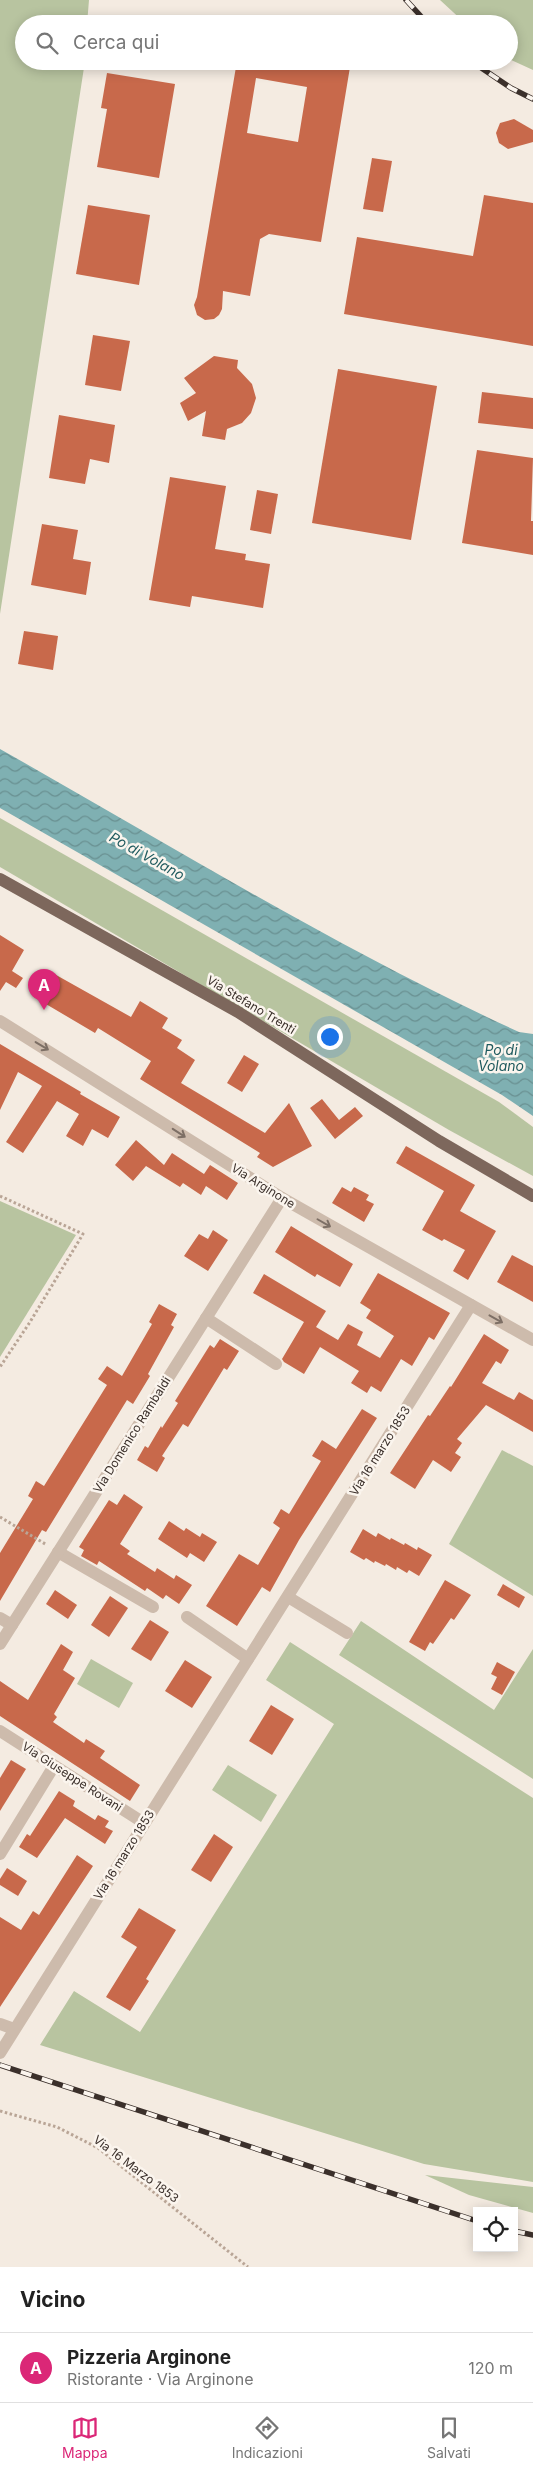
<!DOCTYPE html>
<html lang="it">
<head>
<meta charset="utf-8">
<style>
	body { margin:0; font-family:Inter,sans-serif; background:#f2f2f2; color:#222 }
	.controls { position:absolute; right:15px; bottom:15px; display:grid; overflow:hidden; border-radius:0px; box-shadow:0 2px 12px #0003 }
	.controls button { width:45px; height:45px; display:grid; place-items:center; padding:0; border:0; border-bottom:1px solid #e0e0e0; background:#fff; color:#222; font:25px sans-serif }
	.you { position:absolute; left:329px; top:1036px; width:18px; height:18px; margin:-12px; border:4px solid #fff; border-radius:50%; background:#1a73e8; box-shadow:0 0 0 8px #1a73e833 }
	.badge { display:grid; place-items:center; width:32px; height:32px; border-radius:50%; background:#db2777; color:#fff; font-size:16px; font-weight:700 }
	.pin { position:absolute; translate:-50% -41px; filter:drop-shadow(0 1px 2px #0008) }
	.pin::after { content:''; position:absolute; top:26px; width:18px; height:15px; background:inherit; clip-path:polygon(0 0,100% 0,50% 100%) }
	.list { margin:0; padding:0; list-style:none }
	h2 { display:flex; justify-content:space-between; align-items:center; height:65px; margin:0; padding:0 20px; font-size:21px }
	h2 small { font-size:16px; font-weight:400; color:#767676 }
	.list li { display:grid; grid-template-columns:32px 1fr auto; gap:15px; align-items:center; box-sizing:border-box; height:70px; padding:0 20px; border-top:1px solid #e0e0e0 }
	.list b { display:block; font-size:19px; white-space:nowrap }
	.list p { margin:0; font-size:16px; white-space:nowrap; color:#767676 }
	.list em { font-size:16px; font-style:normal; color:#767676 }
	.icon { flex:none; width:28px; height:28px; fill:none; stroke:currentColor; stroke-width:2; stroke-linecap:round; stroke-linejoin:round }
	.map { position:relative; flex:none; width:533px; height:2267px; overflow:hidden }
	.search { position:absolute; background:#fff; box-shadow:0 2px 12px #0003; left:15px; right:15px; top:15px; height:55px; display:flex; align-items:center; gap:12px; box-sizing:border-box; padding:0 18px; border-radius:28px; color:#767676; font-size:19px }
	.sheet { height:135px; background:#fff }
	nav { display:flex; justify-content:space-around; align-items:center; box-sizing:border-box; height:70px; border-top:1px solid #e0e0e0; background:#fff; font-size:14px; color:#767676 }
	nav a { display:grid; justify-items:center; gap:2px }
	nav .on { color:#db2777 }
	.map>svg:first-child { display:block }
</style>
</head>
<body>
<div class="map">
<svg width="533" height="2267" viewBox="0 0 533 2267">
	<defs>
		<pattern id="water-waves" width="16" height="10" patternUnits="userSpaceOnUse" patternTransform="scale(1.25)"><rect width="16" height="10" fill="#7fb0b2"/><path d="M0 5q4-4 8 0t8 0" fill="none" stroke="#699091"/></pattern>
	</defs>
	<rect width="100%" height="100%" fill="#f4ebe1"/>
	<g fill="#b8c4a0">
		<path d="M0,0H89L87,24H24V61H85L0,614Z"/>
		<path d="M440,0H533V70L509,59V24H466Z"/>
		<path d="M0,818L499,1102L533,1127V1176L449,1130L0,867Z"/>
		<path d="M0,1201L76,1235L0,1357Z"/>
		<path d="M502,1450L533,1466V1596L449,1544Z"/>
		<path d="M361,1621L494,1710L533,1649V1779L339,1655Z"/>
		<path d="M290,1642L533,1798V2182L424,2164L40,2045L74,1991L140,2032L334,1724L266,1680Z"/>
		<path d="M91,1659L133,1683L119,1708L77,1684Z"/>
		<path d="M228,1765L277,1795L261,1822L212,1790Z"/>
		<path d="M425,2175L533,2187V2213L469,2195Z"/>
	</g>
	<path fill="url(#water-waves)" d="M0,749C172,846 340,950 519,1032L533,1034V1116L502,1095L0,808Z"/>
	<g fill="#c8694b" fill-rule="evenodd">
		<path d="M237,61H351L321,242L269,234L260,239L250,296L223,291L222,309L219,315L214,319L205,320L197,315L194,305L197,297ZM256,78L307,87L298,142L247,133Z"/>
		<path d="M107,73L175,84L159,178L97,167L107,109L101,108Z"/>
		<path d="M514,119L533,130V142L508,149L499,143L496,133L500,123Z"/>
		<path d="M372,158L392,161L383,212L363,209Z"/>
		<path d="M484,195L533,203V346L344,314L357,237L473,256Z"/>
		<path d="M88,205L150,215L139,285L76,274Z"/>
		<path d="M93,335L130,341L121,391L85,385Z"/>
		<path d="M214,356L238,360L237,368L252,384L256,398L251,413L242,423L227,429L225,440L202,436L206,411L188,421L180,403L196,393L184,378Z"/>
		<path d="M338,369L437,386L411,540L312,523Z"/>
		<path d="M482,392L533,398V429L478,423Z"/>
		<path d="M59,415L115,425L109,463L90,459L85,484L49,478Z"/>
		<path d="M477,450L533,458L531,521H533V555L462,543Z"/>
		<path d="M170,477L226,486L215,549L246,554L245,560L270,564L263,608L192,596L190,607L149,600Z"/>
		<path d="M257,490L278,494L271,534L250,530Z"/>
		<path d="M42,524L78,530L73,559L91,562L86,595L31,585Z"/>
		<path d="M24,631L58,636L53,670L18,664Z"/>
		<path d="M0,935L24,950L12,971L23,978L16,988L6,982L0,991Z"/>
		<path d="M49,971L131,1017L140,1001L168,1018L162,1028L182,1040L177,1048L195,1060L181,1083L265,1133L289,1103L312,1146L273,1167L257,1157L260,1153L140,1079L151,1061L98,1028L95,1033L34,997Z"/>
		<path d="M0,1044L81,1092L80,1094L120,1117L108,1138L92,1129L83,1146L66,1136L79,1114L57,1101L23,1153L6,1142L42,1086L18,1072L0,1110Z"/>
		<path d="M244,1055L259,1064L242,1092L227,1083Z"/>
		<path d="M322,1099L339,1120L355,1107L363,1116L335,1139L310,1108Z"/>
		<path d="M136,1140L164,1165L172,1153L204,1174L210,1165L238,1183L227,1200L206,1186L201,1195L183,1183L180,1187L146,1166L133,1181L115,1165Z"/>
		<path d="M406,1146L475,1185L460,1211L496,1231L468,1280L453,1271L465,1250L444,1239L442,1241L422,1230L444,1191L396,1163Z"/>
		<path d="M342,1187L351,1192L354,1187L369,1195L366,1200L374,1204L364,1222L332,1203Z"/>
		<path d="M291,1226L353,1264L340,1287L317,1274L315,1277L275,1252Z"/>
		<path d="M213,1230L228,1240L208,1271L184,1256L199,1234L208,1239Z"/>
		<path d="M512,1255L533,1266V1302L497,1282Z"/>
		<path d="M378,1273L450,1313L434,1340L429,1337L412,1366L401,1359L381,1392L371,1386L367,1393L351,1383L359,1371L320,1347L304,1374L284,1362L282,1359L304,1322L253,1293L264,1274L326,1311L316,1327L338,1340L348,1324L363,1332L357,1345L380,1358L394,1336L366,1318L371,1310L360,1303Z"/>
		<path d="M159,1304L177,1314L171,1325L174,1327L148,1374L150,1376L133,1404L127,1400L46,1532L42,1530L0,1601V1553L33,1499L28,1496L36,1481L44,1486L107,1385L98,1379L107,1366L122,1376L152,1324L149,1322Z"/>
		<path d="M484,1334L509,1350L501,1364L496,1361L482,1383L514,1400L519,1392L533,1400V1432L486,1405L457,1439L462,1443L455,1453L461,1457L451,1472L433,1460L415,1489L390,1473L428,1415L430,1416L450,1386L451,1387Z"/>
		<path d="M220,1339L239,1351L227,1370L224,1368L188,1427L183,1424L162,1456L165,1458L157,1472L137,1460L145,1446L148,1448L161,1426L162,1428L178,1403L175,1401L210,1345L214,1348Z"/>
		<path d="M362,1409L377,1418L299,1540L270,1592L262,1587L237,1626L206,1606L239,1554L258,1565L280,1528L273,1523L281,1509L289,1514L321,1461L312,1456L322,1440L336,1449Z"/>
		<path d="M124,1494L143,1507L120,1544L130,1551L127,1554L155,1572L157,1568L174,1579L176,1575L192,1585L179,1604L166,1595L163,1599L147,1588L145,1591L99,1561L97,1565L81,1556L84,1550L79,1547L109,1500L117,1505Z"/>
		<path d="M169,1521L184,1531L186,1528L200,1537L202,1533L217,1542L204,1562L190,1553L187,1558L158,1539Z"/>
		<path d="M363,1529L376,1537L378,1533L390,1540L391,1538L404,1545L405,1543L417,1550L418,1547L432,1555L419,1576L409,1570L407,1573L397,1567L396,1570L386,1564L385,1566L375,1561L374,1563L366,1558L364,1560L350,1552Z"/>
		<path d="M445,1580L471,1595L454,1620L451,1618L433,1644L430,1642L425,1651L409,1642Z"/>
		<path d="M503,1584L525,1597L519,1608L497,1595Z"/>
		<path d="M55,1590L77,1605L68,1619L46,1604Z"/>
		<path d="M110,1596L128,1608L109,1637L91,1625Z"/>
		<path d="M150,1620L169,1632L151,1661L131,1649Z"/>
		<path d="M61,1644L73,1652L63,1670L75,1678L54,1714L57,1717L53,1722L84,1743L86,1739L105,1751L100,1758L140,1785L130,1801L0,1716V1681L28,1700Z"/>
		<path d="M185,1660L212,1677L192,1708L165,1691Z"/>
		<path d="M497,1662L515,1672L502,1695L491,1689L497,1677L491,1674Z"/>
		<path d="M271,1705L294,1719L272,1755L249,1741Z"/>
		<path d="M11,1760L26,1769L0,1811V1778Z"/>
		<path d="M59,1791L75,1801L73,1806L95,1820L98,1815L109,1821L105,1827L113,1831L105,1844L65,1818L37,1858L19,1847L27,1834L30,1836Z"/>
		<path d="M214,1834L233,1847L211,1882L191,1870Z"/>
		<path d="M77,1855L93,1866L0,2007V1917L21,1930L33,1911L39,1915Z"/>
		<path d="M7,1868L27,1881L18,1896L0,1885V1879Z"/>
		<path d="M139,1908L176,1930L146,1979L149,1981L130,2011L106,1997L137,1947L121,1937Z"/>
	</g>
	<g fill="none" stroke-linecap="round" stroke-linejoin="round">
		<g stroke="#b9a596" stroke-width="3" stroke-dasharray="2.5 2.5" stroke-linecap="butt">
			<path d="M0,1196L83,1234L30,1322L0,1367"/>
			<path d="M0,1517L47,1545"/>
			<path d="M0,2111L57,2127L98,2148L248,2267"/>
		</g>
		<g stroke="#cdbbac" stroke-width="12">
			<path d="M0,1021L282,1198L533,1340"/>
			<path d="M206,1318L276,1364"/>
			<path d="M58,1552L153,1607"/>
			<path d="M288,1597L347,1633"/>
			<path d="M187,1617L248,1659"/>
			<path d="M0,1618L12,1625"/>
			<path d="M0,1644L282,1198"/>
			<path d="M0,1731L144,1823"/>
			<path d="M0,1854L54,1766"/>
			<path d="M0,2024L14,2029"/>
			<path d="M0,2053L471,1305"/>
		</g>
		<path stroke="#7d675c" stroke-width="12" d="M0,879L238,1012L439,1141L533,1196"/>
		<defs>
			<g id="rail">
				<path d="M406,0L428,24"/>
				<path d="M471,61L511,88L533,99"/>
				<path d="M0,2065L477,2221"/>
				<path d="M514,2231L533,2235"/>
			</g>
		</defs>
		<use href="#rail" stroke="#3b302b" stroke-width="5.5"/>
		<use href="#rail" stroke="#fbf5ee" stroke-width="4" stroke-dasharray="11" stroke-linecap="butt"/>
	</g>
	<defs><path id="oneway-shaft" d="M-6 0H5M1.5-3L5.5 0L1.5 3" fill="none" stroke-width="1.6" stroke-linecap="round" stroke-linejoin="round" transform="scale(1.25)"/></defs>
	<g stroke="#7d6f65">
		<use href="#oneway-shaft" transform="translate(42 1046) rotate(31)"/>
		<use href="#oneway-shaft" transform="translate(179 1133) rotate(33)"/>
		<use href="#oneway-shaft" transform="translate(324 1223) rotate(30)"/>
		<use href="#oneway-shaft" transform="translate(496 1319) rotate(29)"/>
	</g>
	<g text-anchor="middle" stroke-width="5" stroke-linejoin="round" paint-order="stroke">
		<g font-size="12" fill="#3b302b" stroke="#fbf5ee">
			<text transform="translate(251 1005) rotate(31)" y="4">Via Stefano Trenti</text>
			<text transform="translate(263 1186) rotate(32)" y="4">Via Arginone</text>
			<text transform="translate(132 1435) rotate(-58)" y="4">Via Domenico Rambaldi</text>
			<text transform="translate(380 1451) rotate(-58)" y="4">Via 16 marzo 1853</text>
			<text transform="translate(72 1777) rotate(33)" y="4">Via Giuseppe Rovani</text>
			<text transform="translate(124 1855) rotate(-58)" y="4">Via 16 marzo 1853</text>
			<text transform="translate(136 2169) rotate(37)" y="4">Via 16 Marzo 1853</text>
		</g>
		<g font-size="14" font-style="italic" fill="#1f5a5e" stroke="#fbf5ee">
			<text transform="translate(147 856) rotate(29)" y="5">Po di Volano</text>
			<text x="501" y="1055">Po di<tspan x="501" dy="16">Volano</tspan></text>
		</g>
	</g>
</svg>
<div class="controls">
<button><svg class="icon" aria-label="locate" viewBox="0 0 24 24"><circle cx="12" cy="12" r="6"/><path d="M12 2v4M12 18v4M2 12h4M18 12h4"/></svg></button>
</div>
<div class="you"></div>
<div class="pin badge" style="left:44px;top:1010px">A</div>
<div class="search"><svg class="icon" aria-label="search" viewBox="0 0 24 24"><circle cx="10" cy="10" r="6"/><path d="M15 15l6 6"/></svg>Cerca qui</div>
</div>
<section class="sheet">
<h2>Vicino<small></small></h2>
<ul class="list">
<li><span class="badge">A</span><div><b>Pizzeria Arginone</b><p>Ristorante · Via Arginone</p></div><em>120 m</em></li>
</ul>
</section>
<nav>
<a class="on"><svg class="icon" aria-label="map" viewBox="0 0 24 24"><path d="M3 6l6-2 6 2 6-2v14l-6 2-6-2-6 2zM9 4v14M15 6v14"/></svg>Mappa</a>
<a><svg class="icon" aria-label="directions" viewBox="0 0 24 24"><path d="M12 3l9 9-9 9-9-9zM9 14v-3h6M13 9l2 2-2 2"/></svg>Indicazioni</a>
<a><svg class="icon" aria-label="saved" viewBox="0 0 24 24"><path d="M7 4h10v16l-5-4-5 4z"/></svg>Salvati</a>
</nav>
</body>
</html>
